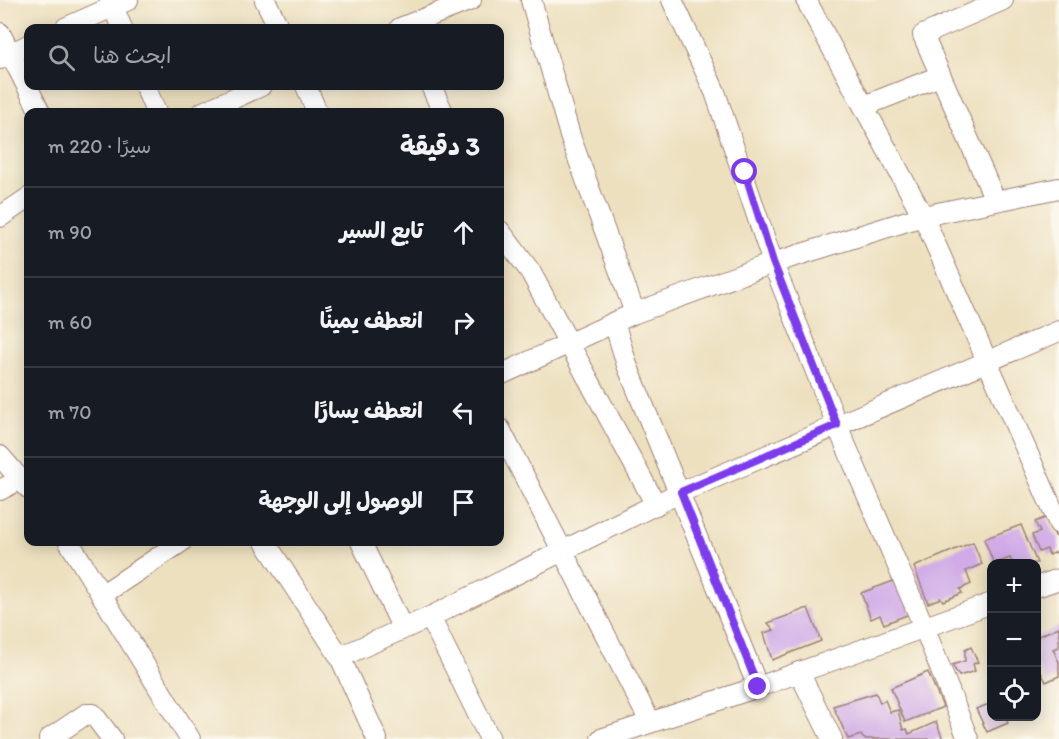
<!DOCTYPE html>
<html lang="ar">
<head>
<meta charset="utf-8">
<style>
	body { margin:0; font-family:Itim,"Playpen Sans Arabic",sans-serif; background:#20242c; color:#f1f3f6; direction:rtl }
	.controls { position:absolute; right:18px; bottom:18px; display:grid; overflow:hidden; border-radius:12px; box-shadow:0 3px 15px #0003 }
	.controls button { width:54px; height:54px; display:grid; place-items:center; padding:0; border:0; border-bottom:2px solid #363941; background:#171b24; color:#f1f3f6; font:30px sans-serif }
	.stop { position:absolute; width:18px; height:18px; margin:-14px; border:4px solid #7c3aed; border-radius:50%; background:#fff }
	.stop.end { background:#7c3aed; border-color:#fff; box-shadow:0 2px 6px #0008 }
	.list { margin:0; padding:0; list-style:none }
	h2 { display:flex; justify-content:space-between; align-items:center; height:78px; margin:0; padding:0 24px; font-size:26px }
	h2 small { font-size:20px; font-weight:400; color:#9ea1a6 }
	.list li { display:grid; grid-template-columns:39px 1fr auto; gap:18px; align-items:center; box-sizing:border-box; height:90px; padding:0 24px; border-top:2px solid #363941 }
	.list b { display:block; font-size:22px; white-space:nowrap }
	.list em { font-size:20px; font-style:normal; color:#9ea1a6 }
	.icon { flex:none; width:33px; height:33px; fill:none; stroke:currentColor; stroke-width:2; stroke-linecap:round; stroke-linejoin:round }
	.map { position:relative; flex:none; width:1059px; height:739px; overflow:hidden; direction:ltr }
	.search { position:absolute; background:#171b24; box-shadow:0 3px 15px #0003; left:24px; top:24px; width:480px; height:66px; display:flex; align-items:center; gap:15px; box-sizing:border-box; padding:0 21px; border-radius:12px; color:#9ea1a6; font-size:22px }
	.panel { position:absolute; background:#171b24; box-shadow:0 3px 15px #0003; left:24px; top:108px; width:480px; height:438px; border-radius:12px; direction:rtl }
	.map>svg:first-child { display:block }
</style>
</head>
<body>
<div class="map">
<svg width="1059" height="739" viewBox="0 0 1059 739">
	<rect width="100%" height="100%" fill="#fbf7ec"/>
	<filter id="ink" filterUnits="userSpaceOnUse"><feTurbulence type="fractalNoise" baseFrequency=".0167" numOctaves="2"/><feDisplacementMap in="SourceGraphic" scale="12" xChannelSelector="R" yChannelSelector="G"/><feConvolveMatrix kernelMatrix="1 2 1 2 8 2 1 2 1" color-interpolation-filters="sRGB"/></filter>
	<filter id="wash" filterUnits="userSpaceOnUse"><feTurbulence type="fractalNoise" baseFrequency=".008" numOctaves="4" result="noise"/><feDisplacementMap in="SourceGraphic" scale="24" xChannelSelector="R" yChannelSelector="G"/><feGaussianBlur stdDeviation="1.35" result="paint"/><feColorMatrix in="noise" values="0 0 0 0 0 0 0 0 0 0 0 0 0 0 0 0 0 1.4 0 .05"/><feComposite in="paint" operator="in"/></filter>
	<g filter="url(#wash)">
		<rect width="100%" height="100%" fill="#ede0bf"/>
		<g id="blocks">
			<g fill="#d0abe7">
				<path d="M1047,517L1055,536L1059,537V551L1049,555L1047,549L1039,552L1032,535L1040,532L1035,522Z"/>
				<path d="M1021,525L1037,563L1013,564L1010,558L994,564L984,539Z"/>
				<path d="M973,542L982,564L966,571L971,584L960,589L962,593L943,601L941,598L928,603L914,567Z"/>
				<path d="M899,579L912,613L884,624L880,615L871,619L861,593Z"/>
				<path d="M808,608L821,641L772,660L764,633L774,630L768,623Z"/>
				<path d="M1059,627V647L1053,649L1059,662V676L1046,682L1036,663V637Z"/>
				<path d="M971,647L978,662L973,664L975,671L959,676L952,665L965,661V650Z"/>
				<path d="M928,672L943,707L905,722L891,688Z"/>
				<path d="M876,693L880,703L885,700L890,712L898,710L903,730L907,729L909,734L936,722L943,739H864L861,735L848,739L833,706Z"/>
				<path d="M992,703V716H1005L1008,723L987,732L976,709Z"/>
			</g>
		</g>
	</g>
	<g filter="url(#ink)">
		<use href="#blocks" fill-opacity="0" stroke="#9c8075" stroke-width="1.5"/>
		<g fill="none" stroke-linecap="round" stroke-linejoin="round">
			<defs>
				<g id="minor">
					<path d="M110,0L122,28"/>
					<path d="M265,0L279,28"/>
					<path d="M531,0L571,139L635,313"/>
					<path d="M672,0L715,92L773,263L837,425L924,627L968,739"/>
					<path d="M806,0L923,216L1059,524"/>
					<path d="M65,28L128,0"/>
					<path d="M400,28L471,0"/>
					<path d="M0,33L40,112"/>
					<path d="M0,59L28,45"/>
					<path d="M145,86L156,112"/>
					<path d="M306,86L317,112"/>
					<path d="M431,86L443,112"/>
					<path d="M864,106L940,76"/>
					<path d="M203,112L261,86"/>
					<path d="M995,200L923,35L1003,0"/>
					<path d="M0,217L28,198"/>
					<path d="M500,231L530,271L656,505"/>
					<path d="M614,322L627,365L758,687"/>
					<path d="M500,375L635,313L773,263L923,216L1059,188"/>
					<path d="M500,429L650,722"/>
					<path d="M0,456L28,488"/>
					<path d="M0,490L21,479"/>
					<path d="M69,542L190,739"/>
					<path d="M265,542L340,657L377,739"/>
					<path d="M361,542L402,627"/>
					<path d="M1036,587L1059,579"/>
					<path d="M103,594L181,542"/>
					<path d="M430,617L490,739"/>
					<path d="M340,657L430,617L681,492L1059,331"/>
					<path d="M799,672L832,739"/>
					<path d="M49,739L86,714H93L112,739"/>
					<path d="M601,739L758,687L992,603"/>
				</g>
			</defs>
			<use href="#minor" stroke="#9c8075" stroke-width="22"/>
			<use href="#minor" stroke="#fff" stroke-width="20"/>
		</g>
	</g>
	<g fill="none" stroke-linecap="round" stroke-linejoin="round" filter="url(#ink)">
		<path stroke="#7c3aed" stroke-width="8" d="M745,172L773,262L837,425L681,492L758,687"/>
	</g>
</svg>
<div class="controls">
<button>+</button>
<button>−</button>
<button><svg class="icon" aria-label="locate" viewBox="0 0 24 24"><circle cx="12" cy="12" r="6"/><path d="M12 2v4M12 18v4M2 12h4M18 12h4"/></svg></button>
</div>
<div class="stop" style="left:745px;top:172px"></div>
<div class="stop end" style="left:758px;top:687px"></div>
<div class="search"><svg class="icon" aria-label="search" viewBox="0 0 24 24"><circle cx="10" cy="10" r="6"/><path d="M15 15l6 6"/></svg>ابحث هنا</div>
<section class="panel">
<h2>3 دقيقة<small>سيرًا · 220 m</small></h2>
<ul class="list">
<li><svg class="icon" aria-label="ahead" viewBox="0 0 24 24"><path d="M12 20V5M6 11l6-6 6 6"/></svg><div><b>تابع السير</b></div><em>90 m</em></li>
<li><svg class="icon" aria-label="right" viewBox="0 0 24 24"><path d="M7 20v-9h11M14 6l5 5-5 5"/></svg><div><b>انعطف يمينًا</b></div><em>60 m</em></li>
<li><svg class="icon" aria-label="left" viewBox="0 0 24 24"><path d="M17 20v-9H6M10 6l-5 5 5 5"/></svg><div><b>انعطف يسارًا</b></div><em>70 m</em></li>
<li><svg class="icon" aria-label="arrive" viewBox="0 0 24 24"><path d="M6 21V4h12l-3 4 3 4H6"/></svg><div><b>الوصول إلى الوجهة</b></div></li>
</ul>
</section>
</div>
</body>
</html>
